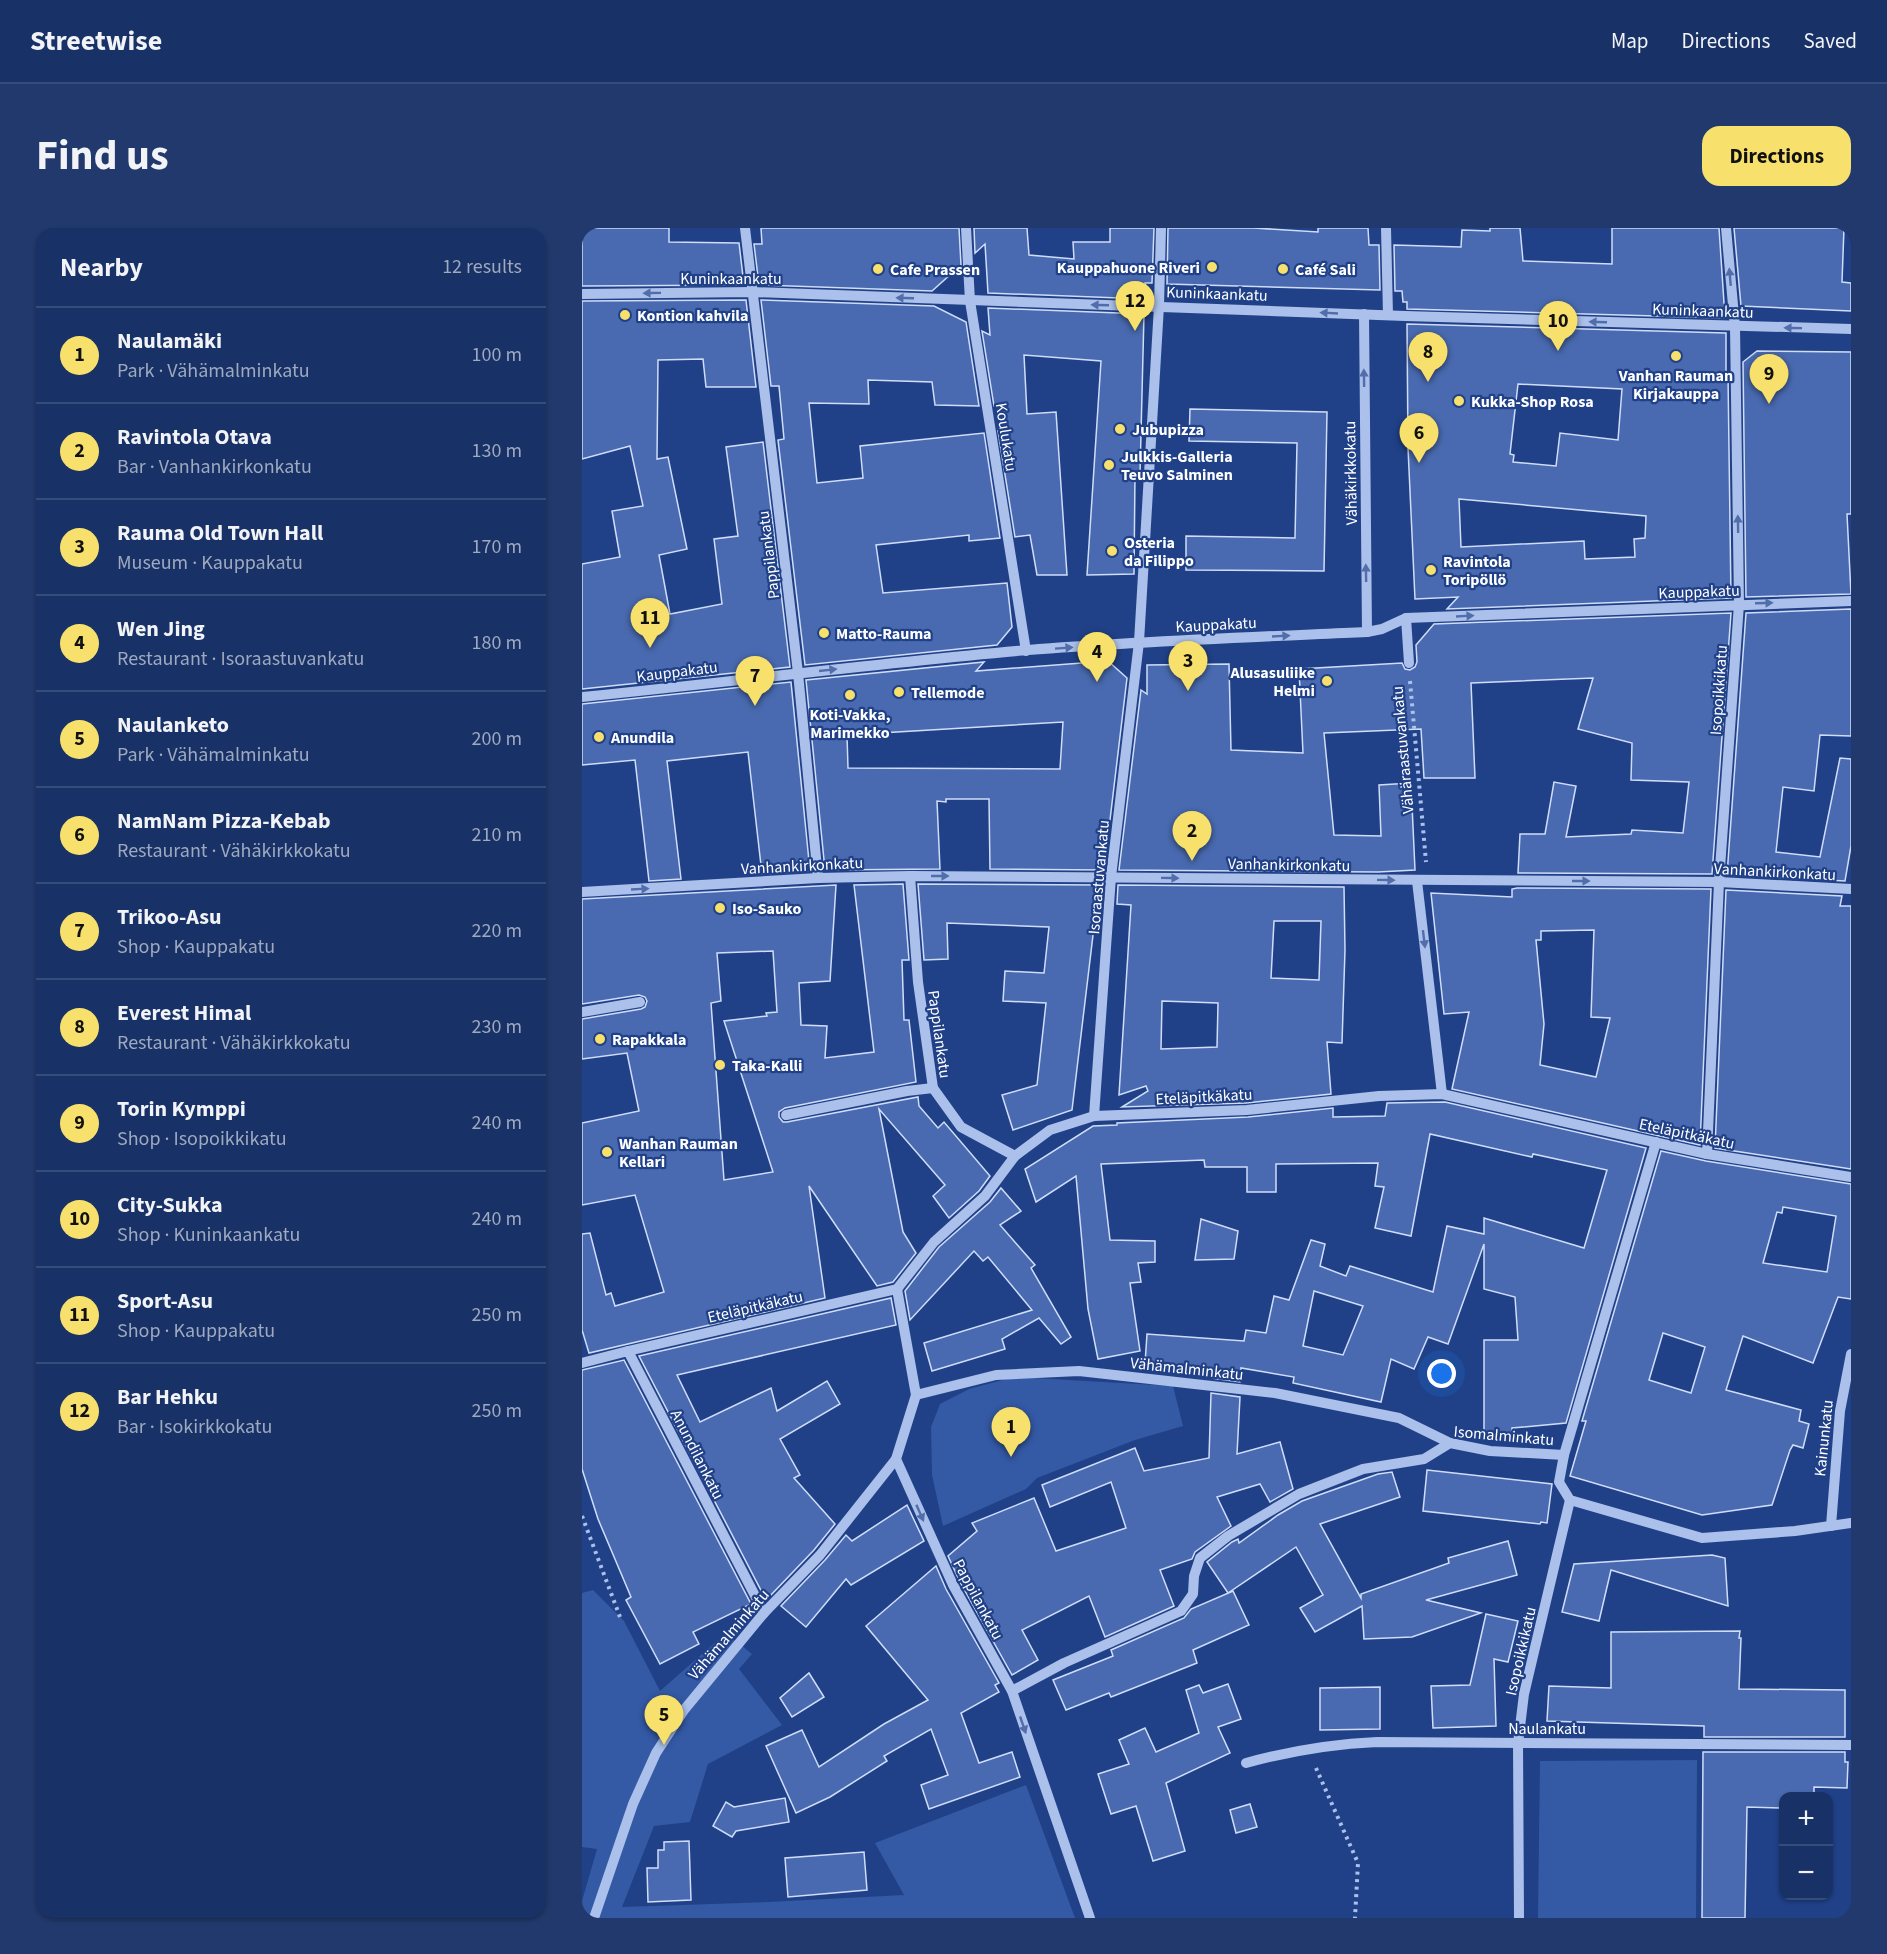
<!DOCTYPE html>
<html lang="en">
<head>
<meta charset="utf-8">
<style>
	body { margin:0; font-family:"Source Sans 3",sans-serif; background:#21396c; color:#f1f3f6 }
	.controls { position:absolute; right:18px; bottom:18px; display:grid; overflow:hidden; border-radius:12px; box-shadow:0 2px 4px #0004 }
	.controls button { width:54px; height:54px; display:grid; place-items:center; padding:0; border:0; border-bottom:2px solid #364c7a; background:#183166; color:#f1f3f6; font:30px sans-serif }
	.you { position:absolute; left:860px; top:1146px; width:21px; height:21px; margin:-15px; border:4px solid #fff; border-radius:50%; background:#1a73e8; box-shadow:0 0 0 9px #1a73e833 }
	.badge { display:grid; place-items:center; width:39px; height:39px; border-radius:50%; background:#f7e06c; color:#111; font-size:20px; font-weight:700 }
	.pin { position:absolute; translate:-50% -50px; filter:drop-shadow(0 2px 3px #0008) }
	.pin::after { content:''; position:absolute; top:32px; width:21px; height:18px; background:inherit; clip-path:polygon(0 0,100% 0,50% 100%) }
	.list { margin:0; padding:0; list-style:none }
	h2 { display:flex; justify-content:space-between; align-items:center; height:78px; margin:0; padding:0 24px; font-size:26px }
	h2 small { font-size:20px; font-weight:400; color:#9fa9bf }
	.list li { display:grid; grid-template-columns:39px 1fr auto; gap:18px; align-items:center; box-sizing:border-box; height:96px; padding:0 24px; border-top:2px solid #364c7a }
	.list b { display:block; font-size:22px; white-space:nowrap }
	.list p { margin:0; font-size:20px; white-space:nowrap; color:#9fa9bf }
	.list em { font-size:20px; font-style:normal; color:#9fa9bf }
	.map { position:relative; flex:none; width:1269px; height:1690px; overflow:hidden; border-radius:18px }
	header { display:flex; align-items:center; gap:36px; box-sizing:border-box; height:84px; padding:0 30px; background:#183166; border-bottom:2px solid #364c7a }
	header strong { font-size:28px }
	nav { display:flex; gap:33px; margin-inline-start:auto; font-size:21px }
	.intro { display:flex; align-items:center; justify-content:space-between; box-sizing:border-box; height:144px; padding:0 36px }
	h1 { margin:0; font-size:42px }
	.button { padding:15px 27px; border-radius:18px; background:#f7e06c; color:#111; font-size:21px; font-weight:700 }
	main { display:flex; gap:36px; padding:0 36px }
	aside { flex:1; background:#183166; border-radius:18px; box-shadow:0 2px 4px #0004 }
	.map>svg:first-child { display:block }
</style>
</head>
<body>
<header>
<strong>Streetwise</strong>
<nav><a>Map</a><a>Directions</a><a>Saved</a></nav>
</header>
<div class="intro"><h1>Find us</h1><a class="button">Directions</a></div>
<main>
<aside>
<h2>Nearby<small>12 results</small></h2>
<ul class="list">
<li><span class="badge">1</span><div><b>Naulamäki</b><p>Park · Vähämalminkatu</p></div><em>100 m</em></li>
<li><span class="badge">2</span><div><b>Ravintola Otava</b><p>Bar · Vanhankirkonkatu</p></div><em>130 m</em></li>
<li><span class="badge">3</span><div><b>Rauma Old Town Hall</b><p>Museum · Kauppakatu</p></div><em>170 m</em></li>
<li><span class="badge">4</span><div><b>Wen Jing</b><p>Restaurant · Isoraastuvankatu</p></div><em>180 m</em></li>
<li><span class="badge">5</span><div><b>Naulanketo</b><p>Park · Vähämalminkatu</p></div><em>200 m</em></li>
<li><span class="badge">6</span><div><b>NamNam Pizza-Kebab</b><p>Restaurant · Vähäkirkkokatu</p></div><em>210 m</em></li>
<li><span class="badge">7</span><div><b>Trikoo-Asu</b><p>Shop · Kauppakatu</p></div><em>220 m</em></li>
<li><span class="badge">8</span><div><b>Everest Himal</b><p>Restaurant · Vähäkirkkokatu</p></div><em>230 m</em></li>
<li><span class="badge">9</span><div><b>Torin Kymppi</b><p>Shop · Isopoikkikatu</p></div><em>240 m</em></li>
<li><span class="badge">10</span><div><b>City-Sukka</b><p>Shop · Kuninkaankatu</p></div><em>240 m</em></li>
<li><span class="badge">11</span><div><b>Sport-Asu</b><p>Shop · Kauppakatu</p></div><em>250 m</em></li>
<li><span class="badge">12</span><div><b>Bar Hehku</b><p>Bar · Isokirkkokatu</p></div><em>250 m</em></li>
</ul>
</aside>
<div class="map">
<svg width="1269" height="1690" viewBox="0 0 1269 1690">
	<rect width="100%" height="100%" fill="#204188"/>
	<g fill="#3459a5">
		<path d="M432,1149L591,1158L601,1198L553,1212L455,1250L444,1261L361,1298L350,1247L349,1199L358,1176L387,1161Z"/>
		<path d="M11,1362L42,1393L78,1463L144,1405L170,1426L157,1441L200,1497L126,1536L108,1594L72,1598L40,1679L186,1674L322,1667L293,1615L444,1557L493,1690H0V1673L15,1621L0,1619V1365Z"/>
		<path d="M1115,1532L1114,1690H956L958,1533Z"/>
	</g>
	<g fill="#496ab0" stroke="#d0ddf8" stroke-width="1.5" fill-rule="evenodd">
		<path d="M0,0H87V14L157,15L162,57L0,58Z"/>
		<path d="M179,0H377L379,37L350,63L177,57L172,16H180Z"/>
		<path d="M392,0H445L447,27L492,31L491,14H528V0H572L570,55H563V71L406,65L403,16L393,25Z"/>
		<path d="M586,0H672L736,4V0H786L787,17H797L798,62L585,56Z"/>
		<path d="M908,0H938L941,33L1030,36V0H1137L1143,90L825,81V74H821L820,63H813L812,17L879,19L880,2L908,3Z"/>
		<path d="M1152,0H1262L1260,54L1269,55V83L1159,78Z"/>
		<path d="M164,72L174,159H124L121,131L76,132L75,231L86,229L105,321L77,327L88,386L140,376L132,311L156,308L144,219L181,214L208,439L0,461V336L38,329L30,283L61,278L48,218L0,231V73Z"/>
		<path d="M179,72L352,78L384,94L397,178L353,177L350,154L286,152L287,176L227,175L235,255L281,250L278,218L402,205L418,310L387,313V307L294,317L301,365L425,355L430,399L415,417L223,437L196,212L202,211L197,158H189Z"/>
		<path d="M406,80L562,86L558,246H553L552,346L505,347L519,133L442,127L445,186L474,184L485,347H455L448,307L433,309L416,203H423L422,178H412L400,103L408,107Z"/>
		<path d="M825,96L1144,105V149L1146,147L1149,370L865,381L876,369L833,371L826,220ZM936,156L1040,161L1036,212L978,205L974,238L931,234L932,227L928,226ZM877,271L1064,288L1063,310L1052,311L1053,329L1003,331L1002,313L879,319Z"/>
		<path d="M1175,123L1269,124V286H1265L1269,366L1164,369L1161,134Z"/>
		<path d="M608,181L745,184L742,343L604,342V308L713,310L715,215L607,213Z"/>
		<path d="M1269,381V508L1238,507L1232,563L1201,559L1194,624L1238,629L1258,530L1269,531V618L1263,653L1145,647L1164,385Z"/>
		<path d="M1149,385L1130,646L936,645L938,606H963L972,554L994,558L984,609L1049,606L1050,602L1101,605L1107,554L1049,552L1050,515L996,501L1011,450L889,455L893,550H842L839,501L742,505L752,607L799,608L797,557L829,555L833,642L796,644L537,642L559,462L565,466V437L647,436L649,522L721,525L717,441L820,435L823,441L828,442L833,439L835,434L834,417L852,396Z"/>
		<path d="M526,433L545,450L522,642L408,641L407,571H364V574L355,573L358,641L243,642L224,452L402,434L394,443ZM481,494L478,541L266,540L265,507Z"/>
		<path d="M209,454L228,643L180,646L166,524L85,533L99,651L67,653L53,532L0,537V476Z"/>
		<path d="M321,656L327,732H320L322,792H327L334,854L203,880L197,884V889L201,894H205L336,869L337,878L356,900L362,894L408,948L397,963L367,990L351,968L363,957L297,881L321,1004L334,1025L311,1054L295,1058L227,958L243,1070L7,1125L0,1102V1006L8,1005L24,1067L29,1065L33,1078L82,1064L53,967L0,977V895L57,883L45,825L0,831V791L59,781L63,779L65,773L63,769L57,767L0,776V671L254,657L248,753L217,755L219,797L245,798L243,830L292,824L272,657ZM191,723L195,784L184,785L185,788L142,793L191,944L142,952L129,775L139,773L135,725Z"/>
		<path d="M336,656L521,657L520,674H515L490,882L431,902L420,867L455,857L464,775L421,773L423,743L462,745L467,699L365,695L366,731L342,732Z"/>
		<path d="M536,657L762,659L763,722L760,815L745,814L749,866L664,875L540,879L566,863L564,858L537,867L549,677L535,676ZM692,693H739L737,752L689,750ZM580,773L636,775L635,819L579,821Z"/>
		<path d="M935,660L1129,661L1118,917L870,861L887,784L862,786L849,665L930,669V661ZM1012,702L1009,789L1028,790L1014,849L958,837L962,796L954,712H959V703Z"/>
		<path d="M1144,662L1260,668L1258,678H1269V941L1133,920Z"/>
		<path d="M863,874L1064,920L984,1195L930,1200V1208H902V1112H936L933,1069L902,1061V1016L866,1116L846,1109L832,1141L809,1131L799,1174L711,1155L712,1149L659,1140L658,1154L630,1150V1141L563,1136L565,1106L662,1113L664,1102L684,1105L692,1068L707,1072L729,1012L743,1016L738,1038L764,1048L768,1038L851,1064L865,998L902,1006V990L1002,1020L1025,942L951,926L950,929L848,906L829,1008L793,1000L802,959L793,958L796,935L694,936V964H665V939H623L622,932L519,936L528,1012L573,1013V1034L556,1035L559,1054L548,1055L558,1123L516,1131L506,1081L494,948L454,974L443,941L511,898L535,897V895L666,889L751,880V889L803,888L805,875ZM732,1063L781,1078L761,1127L721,1118Z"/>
		<path d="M1079,923L1124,933L1269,956V1071L1256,1069L1231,1135L1161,1108L1144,1162L1219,1182L1217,1193L1227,1196L1221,1220L1211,1217L1208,1222L1190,1277L1120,1287L988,1248L1004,1193H1000ZM1201,979L1254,988L1245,1044L1181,1035L1195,984L1200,985ZM1081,1105L1123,1119L1109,1165L1067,1152Z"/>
		<path d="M419,960L439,983L418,997L453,1037L449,1040L489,1109L479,1116L457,1090L420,1111L423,1121L350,1143L342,1115L450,1082L406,1029L401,1033L392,1023L328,1092L323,1063L357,1019L408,974Z"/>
		<path d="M619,991L656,1003L652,1031L613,1032Z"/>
		<path d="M309,1070L314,1097L95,1147L118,1194L189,1160L195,1183L245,1153L258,1176L198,1211L218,1247L212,1250L253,1296L232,1322L187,1369L183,1370L57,1128Z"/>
		<path d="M42,1132L169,1376L111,1404L117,1416L78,1436L44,1372L49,1369L16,1291L0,1241V1142Z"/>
		<path d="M629,1165L658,1169L655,1226L698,1214L711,1261L688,1274L678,1256L635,1269L649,1298L613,1324L610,1331L578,1342L592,1378L523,1409L507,1368L440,1402L456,1432L430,1447L378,1354L366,1328L395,1303L390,1295L452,1270L474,1323L544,1300L529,1254L468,1279L460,1257L553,1220L562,1243L627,1230Z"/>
		<path d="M845,1242L970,1256L965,1295L959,1294L958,1296L841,1283Z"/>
		<path d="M810,1244L818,1269L738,1296L779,1370V1366L867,1335L866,1330L926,1313L935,1347L844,1372L899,1385L830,1409L782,1411L780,1378L733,1404L718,1380L741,1367L714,1319L646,1365L625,1334L650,1314L656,1311L657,1315L696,1287L720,1273L796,1246Z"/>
		<path d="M325,1277L342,1313L269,1357L264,1351L224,1399L199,1378L243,1332L264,1307L270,1313Z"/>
		<path d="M1130,1327L1143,1330L1146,1378L1029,1342L1017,1393L980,1384L992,1336Z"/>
		<path d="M354,1338L364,1361L417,1455L413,1457L417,1464L379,1485L397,1535L430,1524L438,1549L347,1581L339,1557L366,1547L349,1501L302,1528L305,1533L248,1569L214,1585L184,1518L220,1502L237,1539L302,1496L346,1472L284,1398Z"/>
		<path d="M651,1363L667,1397L611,1422L615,1435L529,1469L527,1465L484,1482L471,1452L531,1428L529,1422L602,1390L609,1381Z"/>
		<path d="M904,1386L936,1393L926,1434L912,1431L914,1498L851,1500L849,1458L888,1457Z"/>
		<path d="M1158,1403L1157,1410H1159L1157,1461L1263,1462V1509H1122V1498L965,1493L967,1458L1029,1460V1404Z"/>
		<path d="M227,1445L242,1469L210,1489L198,1470Z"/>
		<path d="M646,1456L659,1491L636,1499L648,1525L584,1555L603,1623L571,1633L554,1578L529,1586L516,1546L547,1536L537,1512L563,1500L574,1524L617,1505L604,1462L617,1457L621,1465Z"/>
		<path d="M798,1459V1501L738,1502V1460Z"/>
		<path d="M1121,1524H1263V1534H1266L1265,1560L1232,1559V1569H1202V1580L1165,1579L1163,1690H1120Z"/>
		<path d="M203,1570L207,1594L154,1603L150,1609L131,1598L144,1574L152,1579Z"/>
		<path d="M668,1576L675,1599L654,1605L648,1582Z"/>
		<path d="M107,1613L109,1672L66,1674L65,1640H76V1622H82V1614Z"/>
		<path d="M282,1624L285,1662L206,1669L203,1630Z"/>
	</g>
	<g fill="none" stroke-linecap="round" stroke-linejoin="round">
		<g stroke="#abc0ea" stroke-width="4" stroke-dasharray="3 4.5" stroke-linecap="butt">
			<path d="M828,453L844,634"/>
			<path d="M0,1288L38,1389"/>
			<path d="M734,1540L776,1635L773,1690"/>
		</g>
		<g stroke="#abc0ea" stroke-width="10">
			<path d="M163,0L216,445L236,650"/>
			<path d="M384,0L388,73L444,423"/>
			<path d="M804,0L806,87"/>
			<path d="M0,66L170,64L823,88L1269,101"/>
			<path d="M782,86L785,404"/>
			<path d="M824,390L827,435"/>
			<path d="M0,469C149,454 297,435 446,422C559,413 672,409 785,404L800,401L824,390L1269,373"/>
			<path d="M328,648L336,754L351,860L379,899L433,928"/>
			<path d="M835,653L860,866"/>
			<path d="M0,664L236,650L328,648L1137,654L1269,661"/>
			<path d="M0,784L58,774"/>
			<path d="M204,887L325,863L351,860"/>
			<path d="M512,888L529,649L557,414L577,78L579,0"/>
			<path d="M1074,914L982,1227L977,1254L988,1272L1120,1310L1213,1303L1269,1295"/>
			<path d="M1125,926L1137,654L1157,376L1153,99L1144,0"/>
			<path d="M315,1061L334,1167L314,1231L371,1357L430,1463L508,1690"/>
			<path d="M46,1123L315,1061L352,1014L403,968L433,928L468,902L512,888L665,882L797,868L860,866L1125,926L1269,949"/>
			<path d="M0,1135L46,1123L182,1385"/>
			<path d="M334,1167L414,1147L497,1143L693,1165L817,1190L868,1215"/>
			<path d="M1249,1298L1258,1183L1269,1126"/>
			<path d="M430,1463L482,1435L599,1383L611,1366L612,1348L618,1330L646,1308L717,1266L781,1241L842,1231L868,1215L908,1223L982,1227"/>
			<path d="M664,1535C708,1523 750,1516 795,1514L1269,1517"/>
			<path d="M12,1690L51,1576L74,1525L102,1482L182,1385L238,1327L314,1231"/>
			<path d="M937,1690L936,1515L942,1466L988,1272"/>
		</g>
	</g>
	<defs><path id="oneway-solid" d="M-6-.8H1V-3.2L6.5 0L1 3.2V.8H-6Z" transform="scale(1.5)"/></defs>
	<g fill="#516daa">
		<use href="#oneway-solid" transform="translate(1148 49) rotate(-95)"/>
		<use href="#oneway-solid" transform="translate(70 65) rotate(179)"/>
		<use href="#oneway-solid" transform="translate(323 70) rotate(-178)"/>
		<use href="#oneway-solid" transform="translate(518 77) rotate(-178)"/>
		<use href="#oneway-solid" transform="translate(747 85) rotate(-177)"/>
		<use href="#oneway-solid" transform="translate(1016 94) rotate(-178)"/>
		<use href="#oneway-solid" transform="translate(1211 100) rotate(-179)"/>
		<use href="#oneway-solid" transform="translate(782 150) rotate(-91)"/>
		<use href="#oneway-solid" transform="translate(1156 296) rotate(-91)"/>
		<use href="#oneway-solid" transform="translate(784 345) rotate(-91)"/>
		<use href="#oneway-solid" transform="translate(1182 375) rotate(-2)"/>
		<use href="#oneway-solid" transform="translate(883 388) rotate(-3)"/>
		<use href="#oneway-solid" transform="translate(699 408) rotate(-3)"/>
		<use href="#oneway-solid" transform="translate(482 420) rotate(-4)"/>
		<use href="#oneway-solid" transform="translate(246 442) rotate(-6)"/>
		<use href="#oneway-solid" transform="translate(358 648)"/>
		<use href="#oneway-solid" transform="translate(588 650) rotate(1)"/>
		<use href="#oneway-solid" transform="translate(804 652) rotate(1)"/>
		<use href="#oneway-solid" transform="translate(999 653)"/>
		<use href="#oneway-solid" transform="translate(58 661) rotate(-3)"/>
		<use href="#oneway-solid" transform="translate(842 711) rotate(83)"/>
		<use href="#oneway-solid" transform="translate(338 1285) rotate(66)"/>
		<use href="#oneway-solid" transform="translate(441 1497) rotate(71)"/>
	</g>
	<g fill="#f7e06c" stroke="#204188" stroke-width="2">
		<circle cx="630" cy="39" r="6"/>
		<circle cx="296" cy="41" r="6"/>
		<circle cx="701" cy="41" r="6"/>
		<circle cx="43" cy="87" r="6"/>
		<circle cx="1094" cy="128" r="6"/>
		<circle cx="877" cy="173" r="6"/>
		<circle cx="538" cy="201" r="6"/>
		<circle cx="527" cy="237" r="6"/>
		<circle cx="530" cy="323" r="6"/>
		<circle cx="849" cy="342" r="6"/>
		<circle cx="242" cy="405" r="6"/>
		<circle cx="745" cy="453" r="6"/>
		<circle cx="317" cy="464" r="6"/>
		<circle cx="268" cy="467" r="6"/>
		<circle cx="17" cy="509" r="6"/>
		<circle cx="138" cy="680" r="6"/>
		<circle cx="18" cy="811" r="6"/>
		<circle cx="138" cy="837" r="6"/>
		<circle cx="25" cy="924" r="6"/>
	</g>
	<g text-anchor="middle" stroke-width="4.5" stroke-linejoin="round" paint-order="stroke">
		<g font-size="16" font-weight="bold" fill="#fff" stroke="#204188" text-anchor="start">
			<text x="618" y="45" text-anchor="end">Kauppahuone Riveri</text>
			<text x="308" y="47">Cafe Prassen</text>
			<text x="713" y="47">Café Sali</text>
			<text x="55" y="93">Kontion kahvila</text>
			<text x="1094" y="153" text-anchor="middle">Vanhan Rauman<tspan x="1094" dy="18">Kirjakauppa</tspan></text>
			<text x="889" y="179">Kukka-Shop Rosa</text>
			<text x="550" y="207">Jubupizza</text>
			<text x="539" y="234">Julkkis-Galleria<tspan x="539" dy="18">Teuvo Salminen</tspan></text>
			<text x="542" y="320">Osteria<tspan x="542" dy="18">da Filippo</tspan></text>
			<text x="861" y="339">Ravintola<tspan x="861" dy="18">Toripöllö</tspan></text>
			<text x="254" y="411">Matto-Rauma</text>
			<text x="733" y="450" text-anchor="end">Alusasuliike<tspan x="733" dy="18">Helmi</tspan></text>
			<text x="329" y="470">Tellemode</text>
			<text x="268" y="492" text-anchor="middle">Koti-Vakka,<tspan x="268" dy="18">Marimekko</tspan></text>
			<text x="29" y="515">Anundila</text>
			<text x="150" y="686">Iso-Sauko</text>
			<text x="30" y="817">Rapakkala</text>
			<text x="150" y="843">Taka-Kalli</text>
			<text x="37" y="921">Wanhan Rauman<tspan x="37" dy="18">Kellari</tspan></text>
		</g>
		<g font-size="16" fill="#fff" stroke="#204188">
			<text x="149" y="56">Kuninkaankatu</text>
			<text transform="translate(635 65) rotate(2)" y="6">Kuninkaankatu</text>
			<text transform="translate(1121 82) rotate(2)" y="6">Kuninkaankatu</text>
			<text transform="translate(425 209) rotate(81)" y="6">Koulukatu</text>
			<text transform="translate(768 245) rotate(-91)" y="6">Vähäkirkkokatu</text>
			<text transform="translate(186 327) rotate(-97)" y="6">Pappilankatu</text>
			<text transform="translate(1117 363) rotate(-2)" y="6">Kauppakatu</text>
			<text transform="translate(634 396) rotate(-3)" y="6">Kauppakatu</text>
			<text transform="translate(95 443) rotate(-7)" y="6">Kauppakatu</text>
			<text transform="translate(1136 462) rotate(-86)" y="6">Isopoikkikatu</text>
			<text transform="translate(820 522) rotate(-95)" y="6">Vähäraastuvankatu</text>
			<text transform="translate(707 636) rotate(1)" y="6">Vanhankirkonkatu</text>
			<text transform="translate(220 637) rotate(-3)" y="6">Vanhankirkonkatu</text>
			<text transform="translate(1193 643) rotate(3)" y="6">Vanhankirkonkatu</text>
			<text transform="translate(516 649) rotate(-85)" y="6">Isoraastuvankatu</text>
			<text transform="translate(358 806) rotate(82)" y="6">Pappilankatu</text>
			<text transform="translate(622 868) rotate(-3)" y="6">Eteläpitkäkatu</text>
			<text transform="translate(1105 905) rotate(12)" y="6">Eteläpitkäkatu</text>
			<text transform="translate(173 1078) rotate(-13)" y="6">Eteläpitkäkatu</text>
			<text transform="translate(605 1140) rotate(6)" y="6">Vähämalminkatu</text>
			<text transform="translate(922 1207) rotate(5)" y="6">Isomalminkatu</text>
			<text transform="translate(1241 1210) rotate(-84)" y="6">Kainunkatu</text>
			<text transform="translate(116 1226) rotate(63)" y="6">Anundilankatu</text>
			<text transform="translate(397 1371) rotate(62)" y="6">Pappilankatu</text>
			<text transform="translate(146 1406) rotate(-49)" y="6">Vähämalminkatu</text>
			<text transform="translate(938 1423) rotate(-77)" y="6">Isopoikkikatu</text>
			<text x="965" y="1506">Naulankatu</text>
		</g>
	</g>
</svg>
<div class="controls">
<button>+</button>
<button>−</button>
</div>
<div class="you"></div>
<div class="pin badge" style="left:429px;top:1229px">1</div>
<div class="pin badge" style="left:610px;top:633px">2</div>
<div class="pin badge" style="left:606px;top:463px">3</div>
<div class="pin badge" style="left:515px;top:454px">4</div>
<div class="pin badge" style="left:82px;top:1517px">5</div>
<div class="pin badge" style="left:837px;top:235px">6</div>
<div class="pin badge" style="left:173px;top:478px">7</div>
<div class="pin badge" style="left:846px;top:154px">8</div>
<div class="pin badge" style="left:1187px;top:176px">9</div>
<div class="pin badge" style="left:976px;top:123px">10</div>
<div class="pin badge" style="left:68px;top:420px">11</div>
<div class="pin badge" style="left:553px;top:103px">12</div>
</div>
</main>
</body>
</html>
